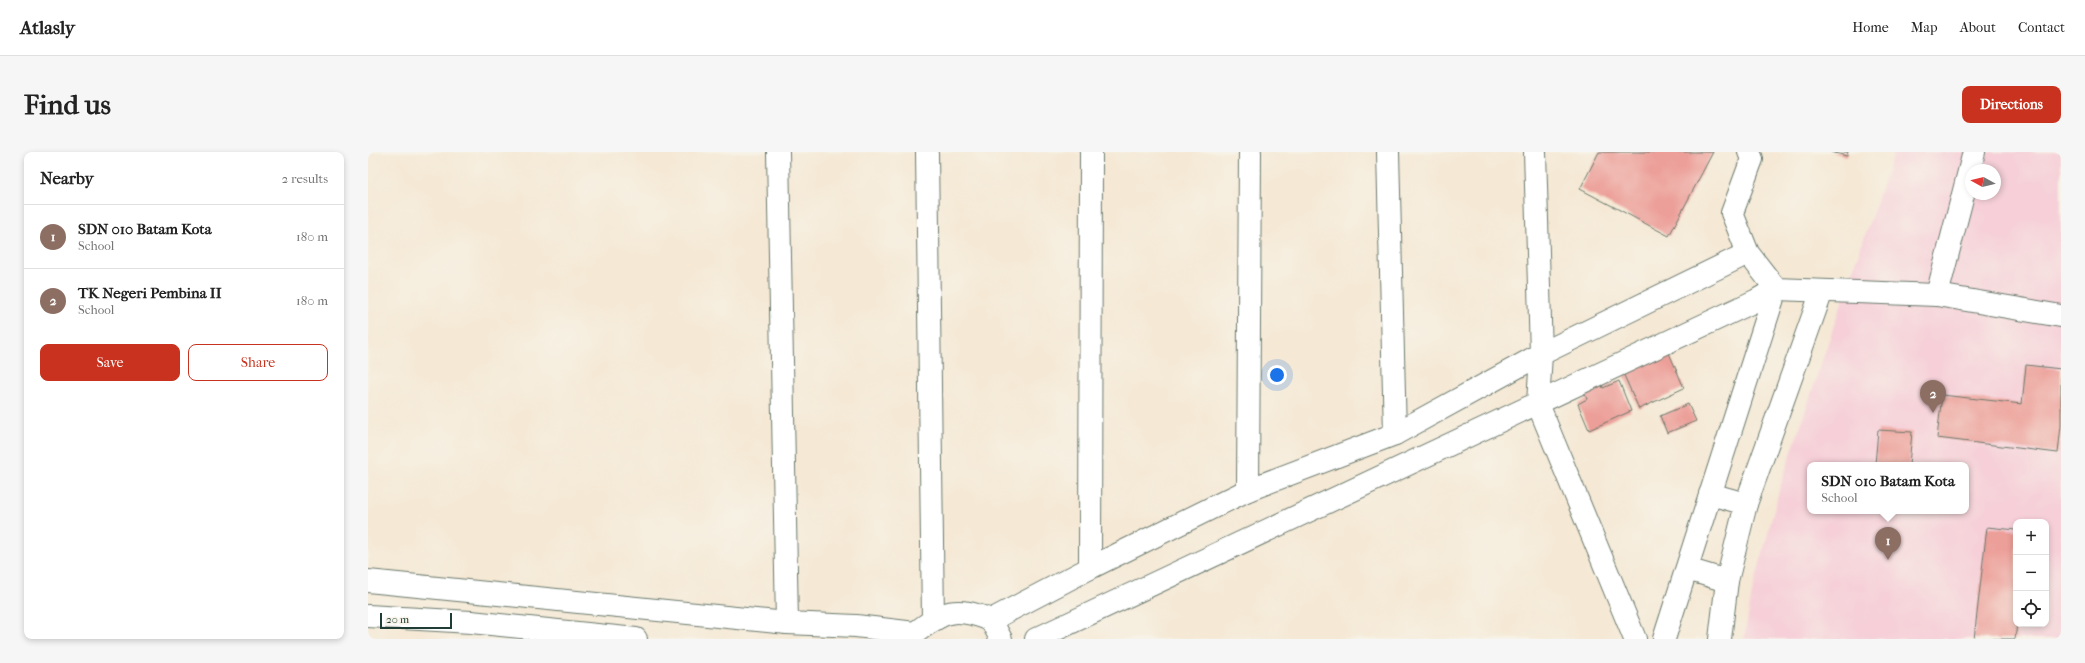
<!DOCTYPE html>
<html lang="en">
<head>
<meta charset="utf-8">
<style>
	body { margin:0; font-family:"IM FELL French Canon",serif; background:#f6f6f6; color:#222 }
	.controls { position:absolute; right:12px; bottom:12px; display:grid; overflow:hidden; border-radius:8px; box-shadow:0 2px 6px #0003 }
	.controls button { width:36px; height:36px; display:grid; place-items:center; padding:0; border:0; border-bottom:1px solid #e0e0e0; background:#fff; color:#222; font:20px sans-serif }
	.compass { position:absolute; left:1597px; top:12px; width:36px; height:36px; border-radius:50%; background:#fff; box-shadow:0 2px 6px #0003; rotate:278deg }
	.scale { position:absolute; left:12px; bottom:10px; width:72px; box-sizing:border-box; padding-left:4px; border:2px solid #1f3d34; border-top:0; font-size:11px; line-height:14px; white-space:nowrap; color:#1f3d34; -webkit-text-stroke:3px #f7f3e8; paint-order:stroke }
	.you { position:absolute; left:909px; top:223px; width:14px; height:14px; margin:-10px; border:3px solid #fff; border-radius:50%; background:#1a73e8; box-shadow:0 0 0 6px #1a73e833 }
	.badge { display:grid; place-items:center; width:26px; height:26px; border-radius:50%; background:#c8321e; color:#fff; font-size:13px; font-weight:700 }
	.pin { position:absolute; translate:-50% -33px; filter:drop-shadow(0 1px 2px #0008) }
	.pin::after { content:''; position:absolute; top:21px; width:14px; height:12px; background:inherit; clip-path:polygon(0 0,100% 0,50% 100%) }
	.popup { position:absolute; left:1439px; top:310px; width:162px; height:52px; box-sizing:border-box; display:grid; place-content:center; border-radius:8px; background:#fff; filter:drop-shadow(0 1px 3px #0005); font-size:13px; white-space:nowrap; color:#767676 }
	.popup b { font-size:15px; color:#222 }
	.popup::after { content:''; position:absolute; left:50%; top:100%; margin-left:-8px; border:8px solid transparent; border-top-color:#fff }
	.list { margin:0; padding:0; list-style:none }
	h2 { display:flex; justify-content:space-between; align-items:center; height:52px; margin:0; padding:0 16px; font-size:17px }
	h2 small { font-size:13px; font-weight:400; color:#767676 }
	.list li { display:grid; grid-template-columns:26px 1fr auto; gap:12px; align-items:center; box-sizing:border-box; height:64px; padding:0 16px; border-top:1px solid #e0e0e0 }
	.list b { display:block; font-size:15px; white-space:nowrap }
	.list p { margin:0; font-size:13px; white-space:nowrap; color:#767676 }
	.list em { font-size:13px; font-style:normal; color:#767676 }
	.actions { display:flex; gap:8px; padding:12px 16px }
	.actions a { flex:1; padding:9px 0; border:1px solid #c8321e; border-radius:8px; text-align:center; font-size:14px; color:#c8321e }
	.actions .main { background:#c8321e; color:#fff }
	.icon { flex:none; width:22px; height:22px; fill:none; stroke:currentColor; stroke-width:2; stroke-linecap:round; stroke-linejoin:round }
	.map { position:relative; flex:none; width:1693px; height:487px; overflow:hidden; border-radius:8px }
	header { display:flex; align-items:center; gap:24px; box-sizing:border-box; height:56px; padding:0 20px; background:#fff; border-bottom:1px solid #e0e0e0 }
	header strong { font-size:19px }
	nav { display:flex; gap:22px; margin-inline-start:auto; font-size:14px }
	.intro { display:flex; align-items:center; justify-content:space-between; box-sizing:border-box; height:96px; padding:0 24px }
	h1 { margin:0; font-size:28px }
	.button { padding:10px 18px; border-radius:8px; background:#c8321e; color:#fff; font-size:14px; font-weight:700 }
	main { display:flex; gap:24px; padding:0 24px }
	aside { flex:1; background:#fff; border-radius:8px; box-shadow:0 2px 6px #0003 }
	.map>svg:first-child { display:block }
</style>
</head>
<body>
<header>
<strong>Atlasly</strong>
<nav><a>Home</a><a>Map</a><a>About</a><a>Contact</a></nav>
</header>
<div class="intro"><h1>Find us</h1><a class="button">Directions</a></div>
<main>
<aside>
<h2>Nearby<small>2 results</small></h2>
<ul class="list">
<li><span class="badge" style="background:#8d6e63">1</span><div><b>SDN 010 Batam Kota</b><p>School</p></div><em>180 m</em></li>
<li><span class="badge" style="background:#8d6e63">2</span><div><b>TK Negeri Pembina II</b><p>School</p></div><em>180 m</em></li>
</ul>
<div class="actions"><a class="main">Save</a><a>Share</a></div>
</aside>
<div class="map">
<svg width="1693" height="487" viewBox="0 0 1693 487">
	<rect width="100%" height="100%" fill="#f7f3e8"/>
	<filter id="ink" filterUnits="userSpaceOnUse"><feTurbulence type="fractalNoise" baseFrequency=".025" numOctaves="2"/><feDisplacementMap in="SourceGraphic" scale="8" xChannelSelector="R" yChannelSelector="G"/><feConvolveMatrix kernelMatrix="1 2 1 2 8 2 1 2 1" color-interpolation-filters="sRGB"/></filter>
	<filter id="wash" filterUnits="userSpaceOnUse"><feTurbulence type="fractalNoise" baseFrequency=".012" numOctaves="4" result="noise"/><feDisplacementMap in="SourceGraphic" scale="16" xChannelSelector="R" yChannelSelector="G"/><feGaussianBlur stdDeviation="0.9" result="paint"/><feColorMatrix in="noise" values="0 0 0 0 0 0 0 0 0 0 0 0 0 0 0 0 0 1.4 0 .05"/><feComposite in="paint" operator="in"/></filter>
	<g filter="url(#wash)">
		<rect width="100%" height="100%" fill="#f5e8d4"/>
		<path fill="#f6cfd8" fill-rule="evenodd" d="M1526,0H1693V487H1376L1384,441L1412,335L1468,167ZM1603,18H1627V42H1603ZM1442,313H1598V359H1442ZM1648,370H1678V472H1648Z"/>
		<g id="blocks">
			<g fill="#ec9e98">
				<path d="M1231,0H1345L1301,84L1212,37Z"/>
				<path d="M1463,0H1480L1479,4Z"/>
				<path d="M1301,201L1316,236L1271,257L1255,221Z"/>
				<path d="M1658,213L1693,217V274L1690,301L1569,286L1574,243L1654,252Z"/>
				<path d="M1231,226L1235,236L1251,229L1263,259L1221,278L1210,252L1219,247L1214,234Z"/>
				<path d="M1320,252L1328,269L1299,281L1292,264Z"/>
				<path d="M1510,278L1544,280L1541,313H1507Z"/>
				<path d="M1619,375L1648,378L1649,472L1647,487H1606Z"/>
			</g>
		</g>
	</g>
	<g filter="url(#ink)">
		<use href="#blocks" fill-opacity="0" stroke="#6a796c" stroke-width="1"/>
		<g fill="none" stroke-linecap="round" stroke-linejoin="round">
			<defs>
				<g id="minor">
					<path d="M410,0L419,471"/>
					<path d="M559,0L565,468"/>
					<path d="M1020,0L1027,282"/>
					<path d="M1167,0L1173,202L1170,252L1267,487"/>
					<path d="M1381,0L1384,7L1364,61L1380,101L1408,137"/>
					<path d="M1569,143L1606,0"/>
					<path d="M880,338L882,0"/>
					<path d="M1342,342L1378,352L1359,429L1352,487"/>
					<path d="M1378,352L1454,139"/>
					<path d="M722,416L723,0"/>
					<path d="M1319,417L1359,429"/>
					<path d="M0,429L419,471L488,474L547,481C577,458 587,454 623,468L722,416L880,338L1027,282L1173,202L1380,101"/>
					<path d="M0,464L103,470L268,487"/>
					<path d="M623,468L633,487"/>
					<path d="M668,487L1389,148L1408,137L1569,143L1693,164"/>
					<path d="M1296,487L1408,137"/>
				</g>
			</defs>
			<use href="#minor" stroke="#6a796c" stroke-width="24"/>
			<use href="#minor" stroke="#fff" stroke-width="22"/>
		</g>
	</g>
</svg>
<div class="controls">
<button>+</button>
<button>−</button>
<button><svg class="icon" aria-label="locate" viewBox="0 0 24 24"><circle cx="12" cy="12" r="6"/><path d="M12 2v4M12 18v4M2 12h4M18 12h4"/></svg></button>
</div>
<svg class="compass" viewBox="-18 -18 36 36"><path d="M0-13l5 13h-10z" fill="#e53935"/><path d="M0 13l5-13h-10z" fill="#767676"/></svg>
<div class="scale">20 m</div>
<div class="you"></div>
<div class="pin badge" style="left:1520px;top:408px;background:#8d6e63">1</div>
<div class="popup"><b>SDN 010 Batam Kota</b>School</div>
<div class="pin badge" style="left:1565px;top:261px;background:#8d6e63">2</div>
</div>
</main>
</body>
</html>
